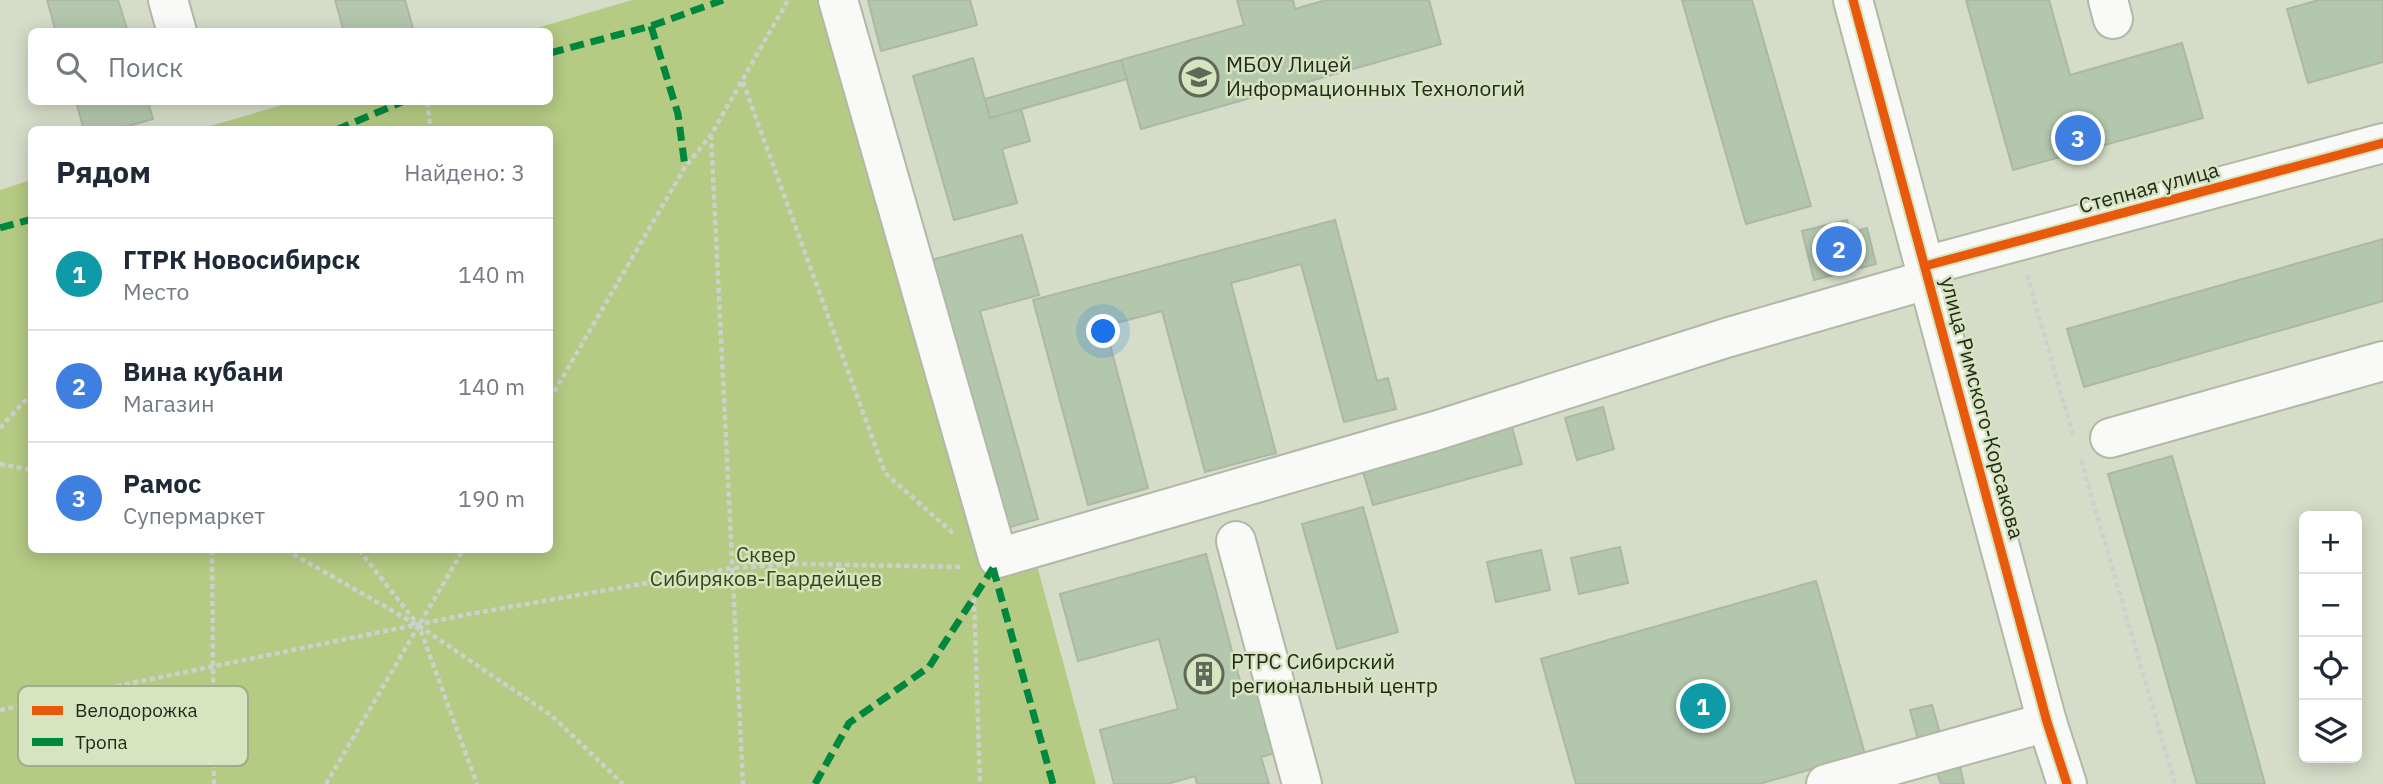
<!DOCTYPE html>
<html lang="ru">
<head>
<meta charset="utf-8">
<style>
	body { margin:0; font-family:"IBM Plex Sans",sans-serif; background:#f2f2f3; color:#1f2937 }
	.controls { position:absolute; right:21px; bottom:21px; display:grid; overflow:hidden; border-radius:10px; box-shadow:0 4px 18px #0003 }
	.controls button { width:63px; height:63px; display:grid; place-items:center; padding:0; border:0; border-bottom:2px solid #e0e1e3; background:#fff; color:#1f2937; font:35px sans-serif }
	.you { position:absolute; left:1104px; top:332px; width:24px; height:24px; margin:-18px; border:5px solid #fff; border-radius:50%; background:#1a73e8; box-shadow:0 0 0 10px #1a73e833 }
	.badge { display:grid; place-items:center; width:46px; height:46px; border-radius:50%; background:#b45309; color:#fff; font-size:23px; font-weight:700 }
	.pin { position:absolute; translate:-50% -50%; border:4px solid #fff; box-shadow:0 2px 7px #0006 }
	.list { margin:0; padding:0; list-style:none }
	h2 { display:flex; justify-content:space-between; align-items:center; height:91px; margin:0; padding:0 28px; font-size:30px }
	h2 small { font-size:23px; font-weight:400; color:#747a83 }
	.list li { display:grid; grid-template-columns:46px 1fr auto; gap:21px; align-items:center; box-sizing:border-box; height:112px; padding:0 28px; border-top:2px solid #e0e1e3 }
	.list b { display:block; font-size:26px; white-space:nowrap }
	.list p { margin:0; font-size:23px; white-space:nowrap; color:#747a83 }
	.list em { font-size:23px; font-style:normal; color:#747a83 }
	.icon { flex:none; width:38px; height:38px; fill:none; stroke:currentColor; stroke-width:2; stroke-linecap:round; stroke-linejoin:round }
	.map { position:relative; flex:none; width:2383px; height:784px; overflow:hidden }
	.search { position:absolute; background:#fff; box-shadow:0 4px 18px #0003; left:28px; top:28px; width:525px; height:77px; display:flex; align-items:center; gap:18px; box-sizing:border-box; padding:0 24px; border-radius:10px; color:#747a83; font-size:26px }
	.panel { position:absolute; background:#fff; box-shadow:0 4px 18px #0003; left:28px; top:126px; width:525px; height:427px; border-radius:10px }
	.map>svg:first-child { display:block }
</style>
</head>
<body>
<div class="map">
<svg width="2383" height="784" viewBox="0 0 2383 784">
	<rect width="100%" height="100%" fill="#d5dcc8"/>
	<path fill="#b5ca83" d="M632,0H830L993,568L1035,558L1096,784H0V190L31,180L32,550H550V130L200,129L293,102H550V32L527,31Z"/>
	<g fill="#b3c7ad" stroke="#aeb6a8" stroke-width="2">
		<path d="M47,0H118L128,32H56Z"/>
		<path d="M335,0H405L414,32H344Z"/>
		<path d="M868,0H970L977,25L881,51Z"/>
		<path d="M1237,0H1293L1295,9L1326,0H1429L1441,44L1141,129L1121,60L1244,25Z"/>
		<path d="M1682,0H1752L1811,206L1746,224Z"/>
		<path d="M1966,0H2049L2070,75L2182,43L2203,118L2013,170Z"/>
		<path d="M2319,0H2383V62L2308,83L2287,9Z"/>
		<path d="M973,58L990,118L1021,109L1030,141L1002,149L1017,203L954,220L913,76Z"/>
		<path d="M1121,60L1127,79L990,118L985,99Z"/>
		<path d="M76,102H148L153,119L114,130H84Z"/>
		<path d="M1335,220L1377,381L1388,378L1396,409L1344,422L1301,264L1231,283L1276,453L1205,472L1162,311L1105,326L1148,488L1088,505L1033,300Z"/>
		<path d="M1847,220L1850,233L1867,228L1876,264L1814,280L1802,231Z"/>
		<path d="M1022,235L1039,295L980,311L1038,519L1003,529L928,261Z"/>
		<path d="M2383,239V301L2084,387L2067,329Z"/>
		<path d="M1603,407L1614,449L1577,460L1565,418Z"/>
		<path d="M1512,427L1522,464L1373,505L1362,468Z"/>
		<path d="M2172,456L2230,658L2265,784H2197L2108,474Z"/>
		<path d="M1363,507L1398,632L1337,649L1302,524Z"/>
		<path d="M1620,547L1628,583L1579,594L1571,558Z"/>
		<path d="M1541,550L1550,590L1496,602L1487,562Z"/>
		<path d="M1206,554L1243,692L1257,688L1275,753L1261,757L1269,784H1197L1195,776L1167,784H1114L1100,730L1178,709L1159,639L1078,661L1060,594Z"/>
		<path d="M1816,581L1865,754L1759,784H1576L1541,659Z"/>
		<path d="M1932,705L1943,744L1921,750L1910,710Z"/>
		<path d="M1960,767L1964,784H1941L1937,773Z"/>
	</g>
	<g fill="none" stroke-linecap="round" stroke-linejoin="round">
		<defs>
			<g id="minor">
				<path d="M168,0L177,32"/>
				<path d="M838,0L998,558L1435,431L1726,338L1930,279"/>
				<path d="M1853,0L2047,722L2067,784"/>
				<path d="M2108,0L2113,19"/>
				<path d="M1925,266L2383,143"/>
				<path d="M2110,438L2383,361"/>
				<path d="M1236,541L1302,784"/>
				<path d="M1826,784L2047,722"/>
			</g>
		</defs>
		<use href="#minor" stroke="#b2b8a8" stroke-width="42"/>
		<g stroke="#ced1cb" stroke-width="4.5" stroke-dasharray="5 3.5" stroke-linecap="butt">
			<path d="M743,82L885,473L953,533"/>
			<path d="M427,102L431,130"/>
			<path d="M711,135L743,784"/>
			<path d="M2027,275L2073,435"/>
			<path d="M550,399L685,167L711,135L788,0"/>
			<path d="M0,428L32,393"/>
			<path d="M2081,460L2175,784"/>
			<path d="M0,464L32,470"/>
			<path d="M212,550L214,784"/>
			<path d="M286,550L419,626L552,716L623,784"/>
			<path d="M359,550L419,626L477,784"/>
			<path d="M974,598L980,784"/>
			<path d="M0,710L464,615L733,568L799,564L964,567"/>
			<path d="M326,784L463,550"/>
		</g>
		<use href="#minor" stroke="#f9faf7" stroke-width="38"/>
		<g stroke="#00873e" stroke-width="7" stroke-dasharray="14 7" stroke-linecap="butt">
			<path d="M651,26L678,114L685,167"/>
			<path d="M550,53L651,26L723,0"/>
			<path d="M336,130L402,102"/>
			<path d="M0,228L32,219"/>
			<path d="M993,568L1053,784"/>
			<path d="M815,784L849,723L929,667L993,568"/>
		</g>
		<defs>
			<g id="cycleway">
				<path d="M1853,0L2047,722L2067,784"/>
				<path d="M1925,266L2383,143"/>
			</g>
		</defs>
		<use href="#cycleway" stroke="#d7e4c0" stroke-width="13"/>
		<use href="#cycleway" stroke="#e8590c" stroke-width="9"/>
	</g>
	<defs>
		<symbol id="school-ring" viewBox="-11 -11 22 22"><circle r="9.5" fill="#d7e4c0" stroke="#626858" stroke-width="1.5"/><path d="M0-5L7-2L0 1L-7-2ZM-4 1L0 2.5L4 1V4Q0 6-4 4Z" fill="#626858"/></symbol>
		<symbol id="building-ring" viewBox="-11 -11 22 22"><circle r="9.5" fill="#d7e4c0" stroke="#626858" stroke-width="1.5"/><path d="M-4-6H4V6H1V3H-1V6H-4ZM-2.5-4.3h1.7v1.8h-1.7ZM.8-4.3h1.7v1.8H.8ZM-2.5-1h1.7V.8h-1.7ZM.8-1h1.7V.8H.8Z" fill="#626858"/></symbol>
	</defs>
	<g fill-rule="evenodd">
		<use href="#school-ring" x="1177" y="55" width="44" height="44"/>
		<use href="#building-ring" x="1182" y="652" width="44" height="44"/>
	</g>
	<g text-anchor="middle" stroke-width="5" stroke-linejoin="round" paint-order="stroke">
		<g font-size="21" fill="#24291b" stroke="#d7e4c0" text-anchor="start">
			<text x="1226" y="72">МБОУ Лицей<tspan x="1226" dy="24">Информационных Технологий</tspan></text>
			<text x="1231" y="669">РТРС Сибирский<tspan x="1231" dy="24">региональный центр</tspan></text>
		</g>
		<g font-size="21" fill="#24291b" stroke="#d7e4c0">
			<text transform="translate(2149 188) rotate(-15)" y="7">Степная улица</text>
			<text transform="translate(1982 408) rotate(75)" y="7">улица Римского-Корсакова</text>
		</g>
		<g font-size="21" fill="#374417" stroke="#d7e4c0">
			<text x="766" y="562">Сквер<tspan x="766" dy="24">Сибиряков-Гвардейцев</tspan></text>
		</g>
	</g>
	<rect x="18" y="686" width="230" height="80" rx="10" fill="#d7e4c0" stroke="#a1ac8e" stroke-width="2"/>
	<rect x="32" y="706" width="31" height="9" fill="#e8590c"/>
	<rect x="32" y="738" width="31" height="8" fill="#00873e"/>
	<g font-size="19" fill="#24291b">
		<text x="75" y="717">Велодорожка</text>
		<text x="75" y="749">Тропа</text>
	</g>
</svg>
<div class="controls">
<button>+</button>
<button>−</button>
<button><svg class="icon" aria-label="locate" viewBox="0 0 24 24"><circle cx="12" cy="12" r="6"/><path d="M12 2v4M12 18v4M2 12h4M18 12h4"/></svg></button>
<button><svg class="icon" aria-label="layers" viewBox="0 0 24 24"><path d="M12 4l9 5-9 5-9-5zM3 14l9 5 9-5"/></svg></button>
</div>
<div class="you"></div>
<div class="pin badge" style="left:1703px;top:706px;background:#0f9aa8">1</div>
<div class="pin badge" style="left:1839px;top:249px;background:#3f7fe0">2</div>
<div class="pin badge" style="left:2078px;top:138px;background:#3f7fe0">3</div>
<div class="search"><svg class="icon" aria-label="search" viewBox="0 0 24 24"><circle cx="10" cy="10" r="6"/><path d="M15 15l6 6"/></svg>Поиск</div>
<section class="panel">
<h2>Рядом<small>Найдено: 3</small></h2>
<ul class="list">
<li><span class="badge" style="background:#0f9aa8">1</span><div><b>ГТРК Новосибирск</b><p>Место</p></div><em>140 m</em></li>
<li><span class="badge" style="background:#3f7fe0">2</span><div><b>Вина кубани</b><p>Магазин</p></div><em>140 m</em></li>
<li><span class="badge" style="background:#3f7fe0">3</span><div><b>Рамос</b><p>Супермаркет</p></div><em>190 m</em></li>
</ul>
</section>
</div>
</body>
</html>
